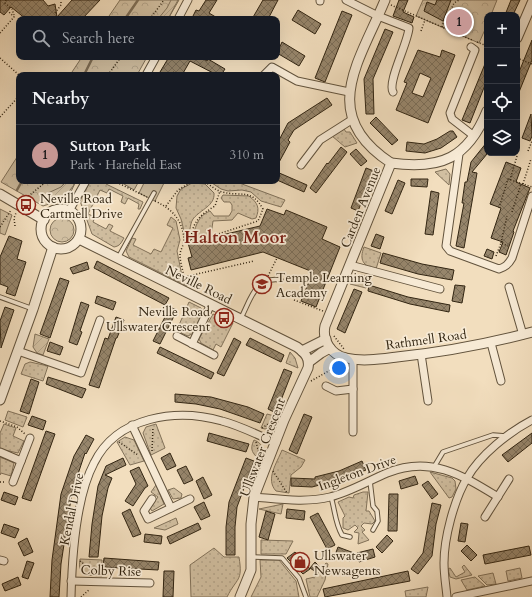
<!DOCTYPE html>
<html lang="en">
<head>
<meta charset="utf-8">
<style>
	body { margin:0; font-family:Cardo,serif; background:#20242c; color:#f1f3f6 }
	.controls { position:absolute; right:12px; top:12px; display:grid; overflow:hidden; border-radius:8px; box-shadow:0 4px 16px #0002 }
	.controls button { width:36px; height:36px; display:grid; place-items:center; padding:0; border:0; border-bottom:1px solid #363941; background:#171b24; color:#f1f3f6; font:20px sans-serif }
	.you { position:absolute; left:339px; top:368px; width:14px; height:14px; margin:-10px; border:3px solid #fff; border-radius:50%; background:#1a73e8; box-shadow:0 0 0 6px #1a73e833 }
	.badge { display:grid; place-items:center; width:26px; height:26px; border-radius:50%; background:#c59692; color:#111; font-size:13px; font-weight:700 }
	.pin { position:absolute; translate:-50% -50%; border:2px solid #fff; box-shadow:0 1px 4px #0006 }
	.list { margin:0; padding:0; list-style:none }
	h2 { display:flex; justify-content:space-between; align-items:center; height:52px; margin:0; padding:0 16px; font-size:17px }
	h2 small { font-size:13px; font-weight:400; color:#9ea1a6 }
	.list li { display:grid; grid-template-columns:26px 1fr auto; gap:12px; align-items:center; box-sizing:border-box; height:60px; padding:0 16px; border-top:1px solid #363941 }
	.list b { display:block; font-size:15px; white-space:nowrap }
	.list p { margin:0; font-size:13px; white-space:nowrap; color:#9ea1a6 }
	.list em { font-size:13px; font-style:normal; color:#9ea1a6 }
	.icon { flex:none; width:22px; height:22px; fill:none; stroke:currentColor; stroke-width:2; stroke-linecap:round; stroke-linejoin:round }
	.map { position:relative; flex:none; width:532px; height:597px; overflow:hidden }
	.search { position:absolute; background:#171b24; box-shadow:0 4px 16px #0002; left:16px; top:16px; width:264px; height:44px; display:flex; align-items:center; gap:10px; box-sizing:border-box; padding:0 14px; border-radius:8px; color:#9ea1a6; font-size:15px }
	.panel { position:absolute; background:#171b24; box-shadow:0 4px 16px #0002; left:16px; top:72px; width:264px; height:112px; border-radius:8px }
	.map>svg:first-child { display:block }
</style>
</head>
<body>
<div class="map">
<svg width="532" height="597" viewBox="0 0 532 597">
	<defs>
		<pattern id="grass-dots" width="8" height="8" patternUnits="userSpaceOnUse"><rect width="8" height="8" fill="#d1bfa1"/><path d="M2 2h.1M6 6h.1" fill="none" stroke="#b4a48a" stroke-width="1.8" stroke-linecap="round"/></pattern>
		<pattern id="forest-crowns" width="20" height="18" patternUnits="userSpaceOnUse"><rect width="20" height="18" fill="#d1bfa1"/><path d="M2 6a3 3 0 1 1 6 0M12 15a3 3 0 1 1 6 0" fill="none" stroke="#b4a48a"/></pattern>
		<pattern id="garden-furrows" width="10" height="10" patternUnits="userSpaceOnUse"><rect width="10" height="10" fill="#d1bfa1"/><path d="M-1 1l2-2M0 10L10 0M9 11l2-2" fill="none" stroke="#b4a48a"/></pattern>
		<pattern id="building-cross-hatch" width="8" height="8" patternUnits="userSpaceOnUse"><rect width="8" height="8" fill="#96856b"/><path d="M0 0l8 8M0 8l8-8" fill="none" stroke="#7b6d57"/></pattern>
	</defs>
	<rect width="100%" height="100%" fill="#f2debe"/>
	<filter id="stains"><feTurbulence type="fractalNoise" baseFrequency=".005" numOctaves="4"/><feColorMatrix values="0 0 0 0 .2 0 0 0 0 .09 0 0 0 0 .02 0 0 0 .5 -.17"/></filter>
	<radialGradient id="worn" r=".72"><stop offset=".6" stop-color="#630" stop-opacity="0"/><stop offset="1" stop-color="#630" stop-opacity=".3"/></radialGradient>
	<g fill="url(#grass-dots)" stroke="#82725a">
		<path d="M344,129L346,132H350L357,143L345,147L332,136Z"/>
		<path d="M446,169L450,174L449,185L435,172Z"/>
		<path d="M90,181H107L106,184L143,202L140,209H138L139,204L128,198L125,204L121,202L123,196L109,189L107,193L100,190L88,214L95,217L93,222L106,229L109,224L113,226L110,231L124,238C121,243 120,246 114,247L92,234L80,201Z"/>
		<path d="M209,181H234L285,200L281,207L261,201L251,192L242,190L228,191L221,189Z"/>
		<path d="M192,183L205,184L214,193C215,206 201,209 193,219C189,225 191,234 186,239L181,219L176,208L177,196L181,189Z"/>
		<path d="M223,195L249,196C258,203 260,208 256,218L252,219L238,213L232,220L213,221L211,235L207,237H194L193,235C196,225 199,215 210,211L214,216H229L232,211V205L230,202H224L221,198Z"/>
		<path d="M171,217L176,221L180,240L177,251L182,276L188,279L187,286L129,257L126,251L132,238L136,239L133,245L151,254L154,249L161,252L173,228L167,225Z"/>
		<path d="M364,247L381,253L376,269C363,266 359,260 364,247Z"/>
		<path d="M362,275L369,277L366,288L350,284L351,279Z"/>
		<path d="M189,302L201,308L203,312L192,334L188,336L181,333L184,328L179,325Z"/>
		<path d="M213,314L233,323L221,347L216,344L213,350L201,343L199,339Z"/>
		<path d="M290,352L295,358L298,368L286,363Z"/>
		<path d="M30,362L48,366L43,381L21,374L25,364Z"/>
		<path d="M8,411L27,417L23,427L5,420Z"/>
		<path d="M267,414L278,417L272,427L265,429L261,428Z"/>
		<path d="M4,424L16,428L13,436L24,441L18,453L0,449V433Z"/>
		<path d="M156,424L165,448L151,455L143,433L146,427Z"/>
		<path d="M125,437L134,440L144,461L130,465L117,442Z"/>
		<path d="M254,440C264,444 264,451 260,460C253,454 249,450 254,440Z"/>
		<path d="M282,450L305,460L301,467L291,475L289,493L276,491C265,479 277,463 282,450Z"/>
		<path d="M0,457L14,463L11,476L1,473L0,475Z"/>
		<path d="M430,472L452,478L455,481L456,489L452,497L449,498Z"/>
		<path d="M156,485L164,504L152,511L150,508L158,497L151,492Z"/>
		<path d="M174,488L182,494L181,498L173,499L168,490Z"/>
		<path d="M363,492H368L366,511H369L375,521L372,524L364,523L361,526L365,530L362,532L369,540L358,544L359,533L354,532L358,528L355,525L348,530L343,528V518L345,516L338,502L349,497L353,498L354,495Z"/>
		<path d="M283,504L281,514L259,509Z"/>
		<path d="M176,518L178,524L165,530L154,528Z"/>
		<path d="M261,540L293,541L286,554H261Z"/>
		<path d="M214,548L224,557H239C243,582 237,577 227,597H191L190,565Z"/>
		<path d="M80,559L102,560V576C88,575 77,577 80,559Z"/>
		<path d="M260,560H279L296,581L299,597H251L261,577Z"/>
		<path d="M326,563L328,564L325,580L317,597H310L306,579L315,577Z"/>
		<path d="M464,565L472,575L456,579L450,577L448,569L450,568L456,577L465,572L462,567Z"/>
		<path d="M520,568L522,578L508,581L506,571Z"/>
		<path d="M493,573L496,584L487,585L478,576Z"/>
		<path d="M475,577L485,586L467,590L461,580Z"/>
		<path d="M428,587L426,597H406L405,591Z"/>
	</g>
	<g fill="url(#forest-crowns)" stroke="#82725a">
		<path d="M120,0H179L168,19H107Z"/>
		<path d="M423,0H497L491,15H487V25L479,43L416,16Z"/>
		<path d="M82,57H147L137,75H70Z"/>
		<path d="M19,154V181H76L68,198L43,206L1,182Z"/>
		<path d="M0,209L12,215L5,235L0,233Z"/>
		<circle cx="62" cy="230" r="12"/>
	</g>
	<g fill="url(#garden-furrows)" stroke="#82725a">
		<path d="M171,0H178L168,19H158L167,8Z"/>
		<path d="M67,181H72L74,185L66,195L59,199L49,196L48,193L61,187Z"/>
		<path d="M35,334L49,339L43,355L37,353L33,347Z"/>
	</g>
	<g fill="#d1bfa1" stroke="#82725a">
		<path d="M119,181H139L134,190Z"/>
		<path d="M145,181H165L155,201L139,193Z"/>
	</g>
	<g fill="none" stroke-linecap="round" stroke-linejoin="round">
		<g stroke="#7e6e56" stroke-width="2.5">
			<path d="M125,19L138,0"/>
			<path d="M84,75L93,57"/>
			<path d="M17,190L22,181"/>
		</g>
	</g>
	<g fill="url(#building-cross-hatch)" stroke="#322512" fill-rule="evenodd">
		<path d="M0,0H43L48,6L55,4L57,17L72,0H100L82,19H26L11,7L4,15L0,12Z"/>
		<path d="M206,0H217L209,13L219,19H197L193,16L196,10L199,11Z"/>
		<path d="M263,0H278L268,19H252Z"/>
		<path d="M399,0H408L403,12L414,17L412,23L393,16Z"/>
		<path d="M437,0H451L443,21L424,11L427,2L435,5Z"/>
		<path d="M511,0H520L513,15H505Z"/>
		<path d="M298,10L321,24L315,34L292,20Z"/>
		<path d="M342,11L352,15L325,82L315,78Z"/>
		<path d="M385,29L393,32L373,79L374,114H366L364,79Z"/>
		<path d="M532,40V60L517,97V77Z"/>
		<path d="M282,42L305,56L299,66L277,53Z"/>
		<path d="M418,50L440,57L442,50L455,55L428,123L396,110L407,83L404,82ZM420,73L431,78L423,97L412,93Z"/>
		<path d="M169,57H200L207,61L208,59L225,69L221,75H217L190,61L182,75L173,72L171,75H161L162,73L160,72Z"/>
		<path d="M487,59V80L470,123L462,120Z"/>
		<path d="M327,98L332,105L294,130L288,140L290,142L277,166V144L288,123Z"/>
		<path d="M531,114L532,136L530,141L522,138Z"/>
		<path d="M376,117L398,140L392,145L370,123Z"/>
		<path d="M450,131H453L457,137L441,148L425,153L406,151L407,142L424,144L437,139Z"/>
		<path d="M487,142V154L472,172L477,173L464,248L456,246L464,203H462L465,182H467L471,162Z"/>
		<path d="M341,147L347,152L316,193L310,188L327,163L328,164Z"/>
		<path d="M356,149L367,161L361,166L350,154Z"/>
		<path d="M506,162L521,168L516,182L530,188L513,231L514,232L506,255L499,252L503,242L491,238L501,208L490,204Z"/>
		<path d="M366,168L374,171L358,211L351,208Z"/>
		<path d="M277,172L307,185L304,192L277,180Z"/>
		<path d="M411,179H428L427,187L411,186Z"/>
		<path d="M398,180L405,183L392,214L385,211Z"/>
		<path d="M431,191L439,193L433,235L425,234Z"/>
		<path d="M267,209L284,215L286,210L327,227L322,239L340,247L316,307L301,301L313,272L263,252L191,270L188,258L192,257L188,243L260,226Z"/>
		<path d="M376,234L384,237L380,249L371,246Z"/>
		<path d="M9,236L22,241L17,259L26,262L15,296L6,293L8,287L0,284V257Z"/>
		<path d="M487,249L494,252L492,259L484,256Z"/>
		<path d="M383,253L422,264L454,270L452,280L418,274L380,263Z"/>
		<path d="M97,261L169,298L165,305L94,268Z"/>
		<path d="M87,262L89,269L73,274L70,268Z"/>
		<path d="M60,278L69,281L50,338L40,334Z"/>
		<path d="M369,285L408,297L450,305L449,312L410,304L368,291Z"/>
		<path d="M455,285L465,286L462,303L452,301Z"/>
		<path d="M354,289L362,292L345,333L337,329Z"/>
		<path d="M97,296L116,302L113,310L95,303Z"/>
		<path d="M81,302L89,305L80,331L82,332L77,345L69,342Z"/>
		<path d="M5,307L14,310L1,348L0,321Z"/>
		<path d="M170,307L177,310L160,344L153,341Z"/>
		<path d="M116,317L124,320L117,338H116L99,388L89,385L105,338L108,339Z"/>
		<path d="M234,338L241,342L224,376L217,373Z"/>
		<path d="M250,338L284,355L281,362L246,345Z"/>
		<path d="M50,342L63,347L60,355L47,351Z"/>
		<path d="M160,347L214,373L211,379L157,353Z"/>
		<path d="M284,369L292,372L276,413L268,409Z"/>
		<path d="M48,377L86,389L82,398L46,384Z"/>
		<path d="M31,379L39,382L29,414L20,411Z"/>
		<path d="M175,394L211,397L248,407L264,414L260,423L220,409L196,404L175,402Z"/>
		<path d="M304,414L312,417L297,454L289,450Z"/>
		<path d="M32,416L46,421L43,430L28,425Z"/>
		<path d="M46,431L55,434L31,501L22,498Z"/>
		<path d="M209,433L249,444L246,452L207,441Z"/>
		<path d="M532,433V443L508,462L502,455Z"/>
		<path d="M86,435L94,439L86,454L85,453L72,492L61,564L59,597H50L52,560L61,494L74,456Z"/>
		<path d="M170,453L176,466L167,470L161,458Z"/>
		<path d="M123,458L126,465L105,475L112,478L108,488L102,516L98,557H89L92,524L98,486L106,466Z"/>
		<path d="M246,458L254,461L237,507L235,527V555H226V527L229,502Z"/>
		<path d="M362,461L366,470L346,478L312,487L291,486V478L315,479V477L339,471Z"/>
		<path d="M186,466L193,480L184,484L177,470Z"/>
		<path d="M139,467L148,486L145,488L133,506L125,501L136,484L130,471Z"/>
		<path d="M415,476L418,484L401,489L399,481Z"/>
		<path d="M203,477L212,495L204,499L196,481Z"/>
		<path d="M428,481L438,494L432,499L422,485Z"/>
		<path d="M4,492L18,497L15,505L1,500Z"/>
		<path d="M389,494H398L397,531H388Z"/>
		<path d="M204,502L210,516L201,520L194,507Z"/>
		<path d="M432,503L441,505L436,524L432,556L418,574L411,569L423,553Z"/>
		<path d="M130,509L141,534L133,537L122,513Z"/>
		<path d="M287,509L305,511L304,520L286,518Z"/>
		<path d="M266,511L275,514L268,540L259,537Z"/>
		<path d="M318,513L335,545L327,549L310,517Z"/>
		<path d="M198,523L201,529L170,544L167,537Z"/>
		<path d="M461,523L468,524L465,542L458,541Z"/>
		<path d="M4,524L19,529L15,538L1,533Z"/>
		<path d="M145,534L162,536L161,544L144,542Z"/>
		<path d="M387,535L393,541L382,553L376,547Z"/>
		<path d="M27,538L33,552L24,556L18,543Z"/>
		<path d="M467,545L477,555L471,561L461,551Z"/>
		<path d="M529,546L531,555L485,564L483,555Z"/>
		<path d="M338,547L354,553L350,561L335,555Z"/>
		<path d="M373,549L375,557L359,562L357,553Z"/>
		<path d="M295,552L310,569L303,574L287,558Z"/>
		<path d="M104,558L159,562L158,570L103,567Z"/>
		<path d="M27,561L34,563L28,579L22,577Z"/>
		<path d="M315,562L320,567L316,572L310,568Z"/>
		<path d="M164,571H174L173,597H163Z"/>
		<path d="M408,571L410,581L325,597L323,589Z"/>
		<path d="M18,577L21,585L5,591L2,584Z"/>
	</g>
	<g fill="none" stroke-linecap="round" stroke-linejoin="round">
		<defs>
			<g id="service">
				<path d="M118,258L154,193"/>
				<path d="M0,297L33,309"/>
				<path d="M241,318C251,299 255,276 281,280"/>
				<path d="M434,467L443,452L493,435L506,436"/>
				<path d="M370,481L373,506L377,511L378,521L373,530"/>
				<path d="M331,497C335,510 335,523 342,535L350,537"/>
				<path d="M252,557L282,558L299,578L306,597"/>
			</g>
			<g id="minor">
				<path d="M346,0L378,16L409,28C408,43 387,82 393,92"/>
				<path d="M320,1V0"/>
				<path d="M178,19L188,0"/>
				<path d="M471,47L475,50L450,113L452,119L474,136"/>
				<path d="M146,75L156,57"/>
				<path d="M264,75L272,67L297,81L349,92"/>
				<path d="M459,154L446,246L450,251L499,269C505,267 508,265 512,258L532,196"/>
				<path d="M301,165L320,140L353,119"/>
				<path d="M69,211L86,181"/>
				<path d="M350,265L440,289"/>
				<path d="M509,287L523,335"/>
				<path d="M177,336L214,355"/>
				<path d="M491,343L501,381"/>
				<path d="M192,344L211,304"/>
				<path d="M18,351L81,373L100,320"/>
				<path d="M421,354L428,401"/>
				<path d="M326,386L336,391L353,389"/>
				<path d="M132,425L171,508"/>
				<path d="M353,432V359"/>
				<path d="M0,452L21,461"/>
				<path d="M13,482L30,438"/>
				<path d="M254,497C279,499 306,503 330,497C350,492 368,481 387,473C430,455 462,475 498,497"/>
				<path d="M152,499L144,511L148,519L190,499"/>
				<path d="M485,517L509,479"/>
				<path d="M0,560L4,561"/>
				<path d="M71,581L150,583"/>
				<path d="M71,597C72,558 76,497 94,463C117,416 177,408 222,421C241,426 258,435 276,443"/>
				<path d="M447,597C446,586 444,575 444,563C444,538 454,500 467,478C480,455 509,432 532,420"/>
				<path d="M456,597L532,581"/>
			</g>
			<g id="tertiary">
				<path d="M385,0C360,61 317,115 391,163L325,326C322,340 331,355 346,358C362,362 381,359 397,357C443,352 487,344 532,332"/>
				<path d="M517,38L532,3"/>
				<path d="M391,163C441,170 468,158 487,111"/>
				<path d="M0,194L44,220"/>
				<circle cx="61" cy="229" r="20"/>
				<path d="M79,239L297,347C305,353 310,358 308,368L284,420L254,497L251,524V570L240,597"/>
				<path d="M302,351L326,339"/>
				<path d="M309,362L321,353L330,348"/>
				<path d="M0,400L33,309L53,247"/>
			</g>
		</defs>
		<use href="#service" stroke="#62533d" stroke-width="5.5"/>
		<use href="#minor" stroke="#62533d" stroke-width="9"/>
		<use href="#tertiary" stroke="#62533d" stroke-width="11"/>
		<g stroke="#322512" stroke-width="1.5" stroke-dasharray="1 2" stroke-linecap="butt">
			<path d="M6,0L5,3L12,9L14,15"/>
			<path d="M391,5L472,40"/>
			<path d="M55,13L61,5V0"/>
			<path d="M150,19L164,0"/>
			<path d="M442,27L446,15L448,16"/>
			<path d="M450,29L454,19L448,16L454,3L459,0"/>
			<path d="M421,31L425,20"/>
			<path d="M0,33L14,17L8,11"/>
			<path d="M477,42L487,46"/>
			<path d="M0,58L19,75"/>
			<path d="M517,58L532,64"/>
			<path d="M108,75L121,57"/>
			<path d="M0,117L19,96"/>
			<path d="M528,151L532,141"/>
			<path d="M510,180L517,156"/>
			<path d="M114,181L147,197"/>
			<path d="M523,184L531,159"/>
			<path d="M26,198L47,181"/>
			<path d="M155,201C172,209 183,220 184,240C184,245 180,250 180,255C180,262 183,270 184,277L254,261"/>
			<path d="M166,206L178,190L193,181"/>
			<path d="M499,208L508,179L532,187"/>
			<path d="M512,212L521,184"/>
			<path d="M15,226L14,218L16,213"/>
			<path d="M0,227L11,210"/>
			<path d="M191,240C192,222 200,215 215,206L220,191"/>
			<path d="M184,242L206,238L258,221L263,209C251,188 242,197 222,192C215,190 209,184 203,181"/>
			<path d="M501,243L507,216"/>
			<path d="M496,256L501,243L508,246"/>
			<path d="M268,276L277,258"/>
			<path d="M294,300L323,311"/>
			<path d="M334,336L344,349"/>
			<path d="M311,381L339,365"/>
			<path d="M0,421L17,427L25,434"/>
			<path d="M262,428L274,420"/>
			<path d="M119,442L138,455"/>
			<path d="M256,442L260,457"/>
			<path d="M152,451L153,427"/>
			<path d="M273,471L287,493"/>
			<path d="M0,482H6"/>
			<path d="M80,561L98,574"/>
			<path d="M81,597L90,589"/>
		</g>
		<use href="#service" stroke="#f7ead5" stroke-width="3.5"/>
		<use href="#minor" stroke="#f7ead5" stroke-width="7"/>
		<use href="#tertiary" stroke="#f7ead5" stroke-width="9"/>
	</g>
	<defs>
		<symbol id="bus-ring" viewBox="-11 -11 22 22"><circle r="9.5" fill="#f7ead5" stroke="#8f2418" stroke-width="1.5"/><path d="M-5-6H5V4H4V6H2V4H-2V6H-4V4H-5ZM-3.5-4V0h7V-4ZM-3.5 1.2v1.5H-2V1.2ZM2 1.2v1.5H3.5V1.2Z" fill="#8f2418"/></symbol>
		<symbol id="school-ring" viewBox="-11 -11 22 22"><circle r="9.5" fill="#f7ead5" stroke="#8f2418" stroke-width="1.5"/><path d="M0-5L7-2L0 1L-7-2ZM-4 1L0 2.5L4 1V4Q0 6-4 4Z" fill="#8f2418"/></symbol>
		<symbol id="shop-ring" viewBox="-11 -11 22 22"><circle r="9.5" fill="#f7ead5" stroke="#8f2418" stroke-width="1.5"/><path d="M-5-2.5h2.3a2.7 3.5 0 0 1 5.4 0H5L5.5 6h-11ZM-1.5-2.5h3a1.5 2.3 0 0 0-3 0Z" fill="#8f2418"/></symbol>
	</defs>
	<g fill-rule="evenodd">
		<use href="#bus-ring" x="15" y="194" width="22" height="22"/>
		<use href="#school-ring" x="251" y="273" width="22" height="22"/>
		<use href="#bus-ring" x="213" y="307" width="22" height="22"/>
		<use href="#shop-ring" x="289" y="551" width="22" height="22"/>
	</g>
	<g text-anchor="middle" stroke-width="3.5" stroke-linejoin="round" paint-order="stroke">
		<g font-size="13" fill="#322512" stroke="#f7ead5" text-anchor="start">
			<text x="40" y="203">Neville Road<tspan x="40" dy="15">Cartmell Drive</tspan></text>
			<text x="276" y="282">Temple Learning<tspan x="276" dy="15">Academy</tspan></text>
			<text x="210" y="316" text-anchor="end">Neville Road<tspan x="210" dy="15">Ullswater Crescent</tspan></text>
			<text x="314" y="560">Ullswater<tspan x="314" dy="15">Newsagents</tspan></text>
		</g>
		<g font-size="13" fill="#322512" stroke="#f7ead5">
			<text transform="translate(360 207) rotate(-68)" y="5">Carden Avenue</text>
			<text transform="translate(199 284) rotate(26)" y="5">Neville Road</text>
			<text transform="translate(426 339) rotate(-8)" y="5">Rathmell Road</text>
			<text transform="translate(262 447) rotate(-69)" y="5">Ullswater Crescent</text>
			<text transform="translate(357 472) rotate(-20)" y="5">Ingleton Drive</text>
			<text transform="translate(71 509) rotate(-78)" y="5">Kendal Drive</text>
			<text transform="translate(111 570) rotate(2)" y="5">Colby Rise</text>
		</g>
		<g font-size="17" font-weight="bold" fill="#7a1f14" stroke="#f7ead5">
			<text x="235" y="243">Halton Moor</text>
		</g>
	</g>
	<rect width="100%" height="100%" filter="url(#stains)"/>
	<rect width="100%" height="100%" fill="url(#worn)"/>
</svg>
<div class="controls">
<button>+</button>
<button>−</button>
<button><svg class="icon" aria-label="locate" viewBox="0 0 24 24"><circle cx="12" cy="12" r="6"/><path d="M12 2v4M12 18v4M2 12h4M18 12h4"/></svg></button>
<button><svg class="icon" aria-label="layers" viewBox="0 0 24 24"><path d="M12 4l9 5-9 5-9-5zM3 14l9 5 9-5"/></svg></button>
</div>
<div class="you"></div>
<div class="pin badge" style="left:459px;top:22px">1</div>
<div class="search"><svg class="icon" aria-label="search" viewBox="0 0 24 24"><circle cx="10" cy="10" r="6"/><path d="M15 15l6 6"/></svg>Search here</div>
<section class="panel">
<h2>Nearby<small></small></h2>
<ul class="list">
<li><span class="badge">1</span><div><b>Sutton Park</b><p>Park · Harefield East</p></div><em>310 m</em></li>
</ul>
</section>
</div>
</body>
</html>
